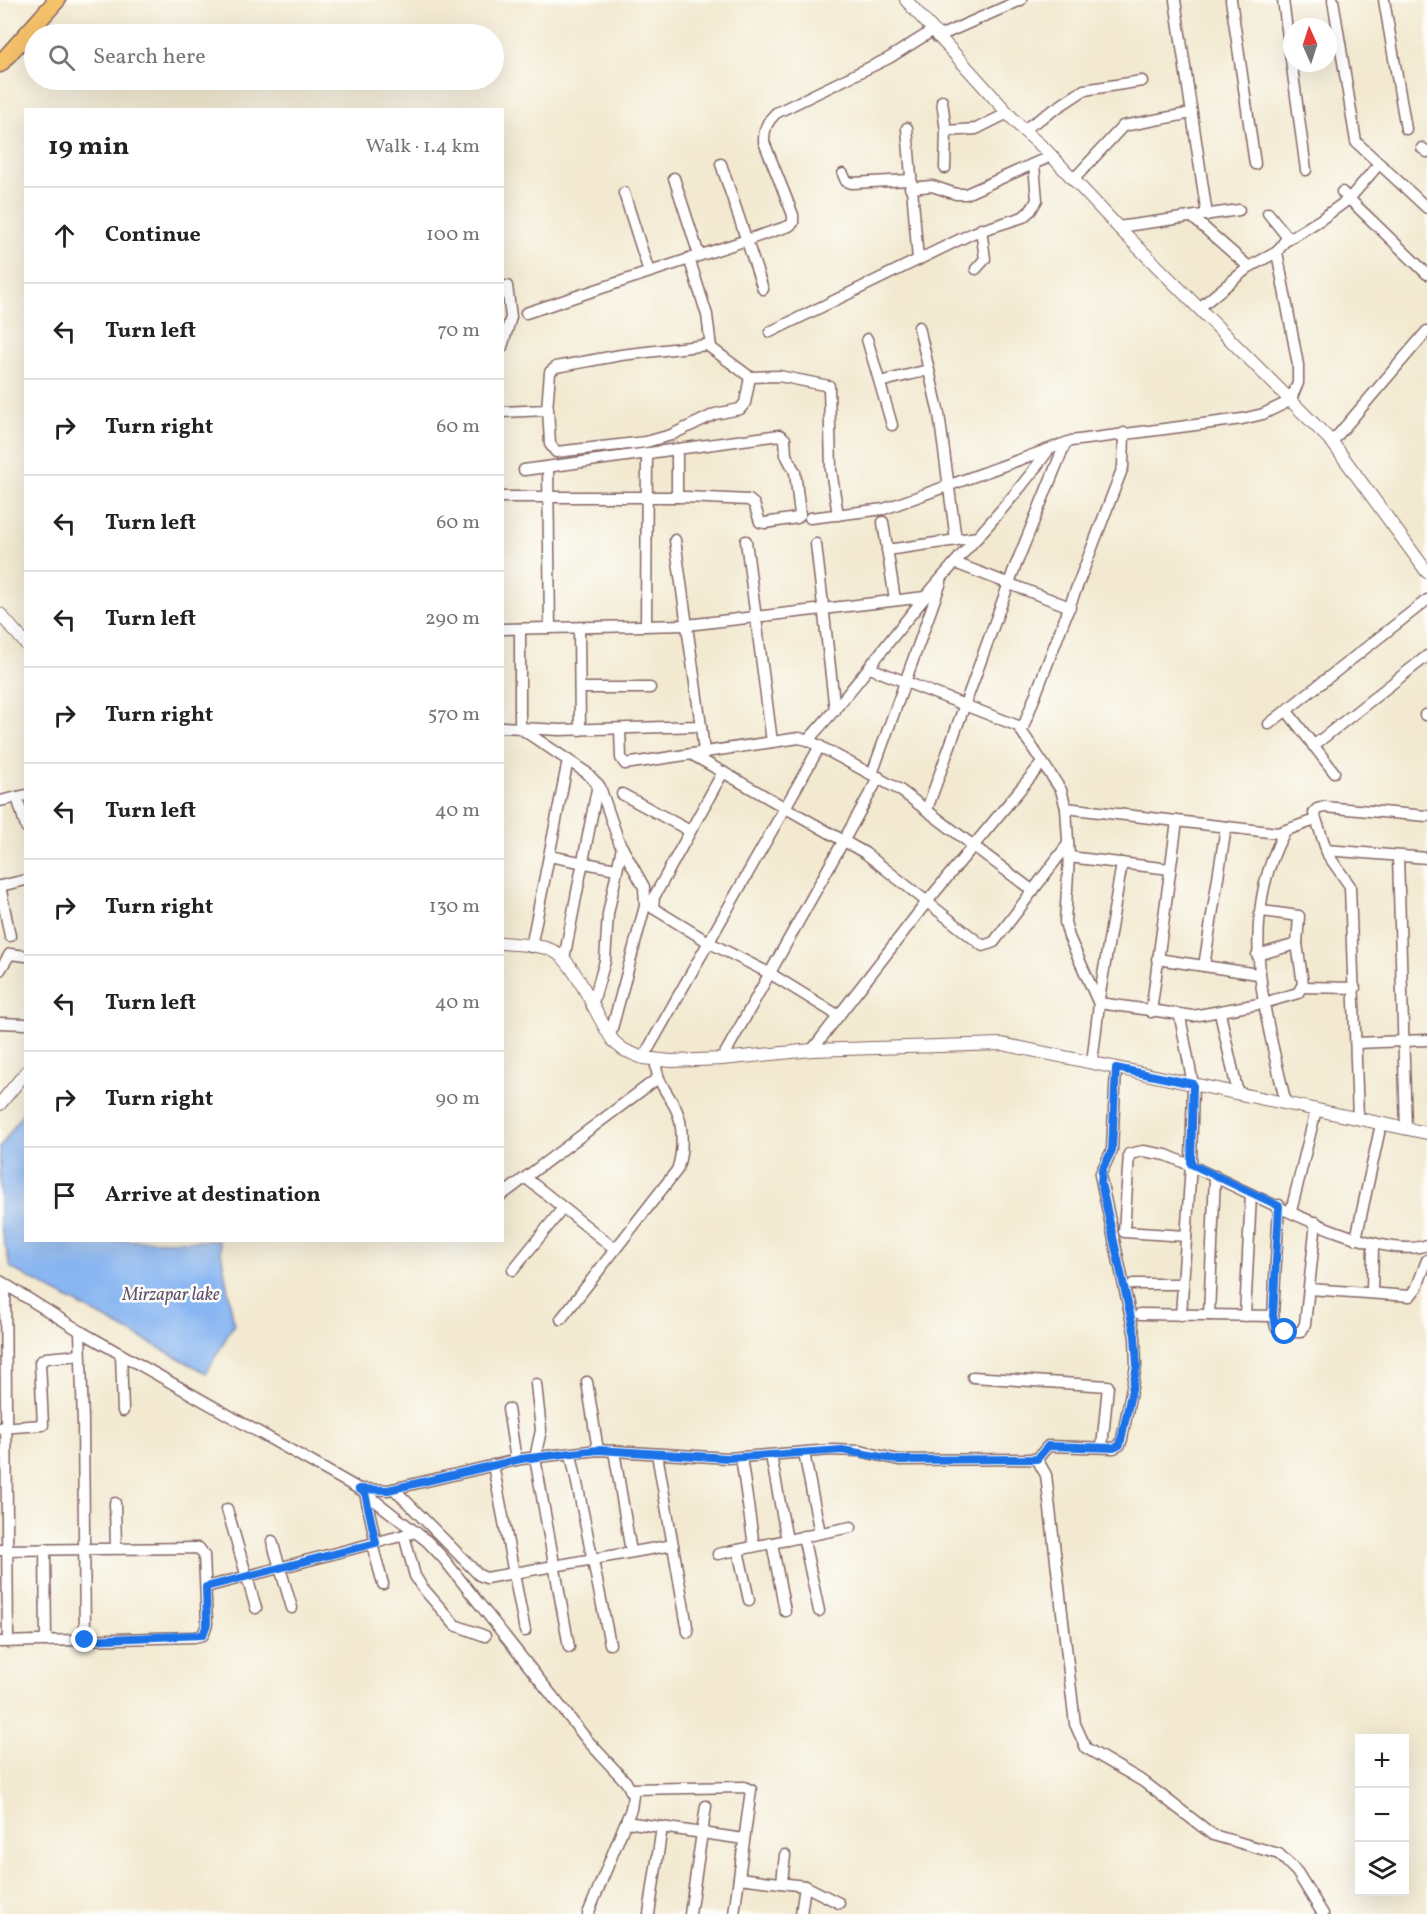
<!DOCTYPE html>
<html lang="en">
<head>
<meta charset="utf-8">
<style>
	body { margin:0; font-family:Vollkorn,serif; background:#f6f6f6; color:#222 }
	.controls { position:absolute; right:18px; bottom:18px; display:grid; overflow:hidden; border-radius:0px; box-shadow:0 6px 24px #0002 }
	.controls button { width:54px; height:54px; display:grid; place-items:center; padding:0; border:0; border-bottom:2px solid #e0e0e0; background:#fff; color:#222; font:30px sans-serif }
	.compass { position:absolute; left:1283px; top:18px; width:54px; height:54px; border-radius:50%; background:#fff; box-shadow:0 6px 24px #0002; rotate:357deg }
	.stop { position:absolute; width:18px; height:18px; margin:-14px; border:4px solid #1a73e8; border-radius:50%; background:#fff }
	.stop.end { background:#1a73e8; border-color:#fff; box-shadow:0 2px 6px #0008 }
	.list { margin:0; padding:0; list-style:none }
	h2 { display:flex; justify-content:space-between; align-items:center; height:78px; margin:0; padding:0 24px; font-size:26px }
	h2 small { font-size:20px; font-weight:400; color:#767676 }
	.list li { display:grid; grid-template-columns:39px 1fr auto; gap:18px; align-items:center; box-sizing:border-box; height:96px; padding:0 24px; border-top:2px solid #e0e0e0 }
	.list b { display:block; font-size:22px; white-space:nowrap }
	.list em { font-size:20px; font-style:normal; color:#767676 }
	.icon { flex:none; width:33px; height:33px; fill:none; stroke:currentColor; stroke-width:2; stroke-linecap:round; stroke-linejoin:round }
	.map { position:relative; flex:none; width:1427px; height:1914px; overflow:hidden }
	.search { position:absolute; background:#fff; box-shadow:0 6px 24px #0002; left:24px; top:24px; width:480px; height:66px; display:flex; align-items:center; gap:15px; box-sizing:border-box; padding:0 21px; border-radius:33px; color:#767676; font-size:22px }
	.panel { position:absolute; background:#fff; box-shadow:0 6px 24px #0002; left:24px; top:108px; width:480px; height:1134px; border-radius:0px }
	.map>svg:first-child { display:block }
</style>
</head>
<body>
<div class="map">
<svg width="1427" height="1914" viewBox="0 0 1427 1914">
	<rect width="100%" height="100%" fill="#fdfcf7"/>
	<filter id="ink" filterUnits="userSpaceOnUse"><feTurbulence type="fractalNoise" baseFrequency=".0167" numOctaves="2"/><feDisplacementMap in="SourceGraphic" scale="12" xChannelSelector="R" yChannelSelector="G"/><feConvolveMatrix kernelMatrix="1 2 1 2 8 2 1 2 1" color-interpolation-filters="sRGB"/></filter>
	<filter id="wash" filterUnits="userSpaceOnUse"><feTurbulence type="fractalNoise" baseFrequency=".008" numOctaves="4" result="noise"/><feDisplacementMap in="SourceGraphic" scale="24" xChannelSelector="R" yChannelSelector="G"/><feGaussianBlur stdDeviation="1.35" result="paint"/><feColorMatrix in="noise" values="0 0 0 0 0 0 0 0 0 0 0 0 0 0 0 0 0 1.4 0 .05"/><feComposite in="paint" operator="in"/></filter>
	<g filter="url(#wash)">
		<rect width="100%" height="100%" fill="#f2e9d0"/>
		<path fill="#88b6f2" stroke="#696a8e" stroke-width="1.5" d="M25,1109L26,1240L219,1241L234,1324L206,1373L11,1268L0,1225V1148Z"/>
	</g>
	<g filter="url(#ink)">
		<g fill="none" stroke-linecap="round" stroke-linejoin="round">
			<defs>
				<g id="minor">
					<path d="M1175,0L1207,215"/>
					<path d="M1231,0L1255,164"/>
					<path d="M1283,0L1306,170"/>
					<path d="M1333,0L1356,142L1427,208"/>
					<path d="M1384,0L1406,129"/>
					<path d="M937,37L1021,0"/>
					<path d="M942,101L946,131L945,168"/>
					<path d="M907,128L918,260"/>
					<path d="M1023,130L1084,90L1142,81"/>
					<path d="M946,131L976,129L1008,113"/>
					<path d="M1422,148L1427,152"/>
					<path d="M721,164L763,289"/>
					<path d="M843,174L846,181L852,183L910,180"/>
					<path d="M674,178L699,255"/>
					<path d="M1073,180L1123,126L1192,113"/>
					<path d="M910,188L932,186L956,194H966L1051,156"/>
					<path d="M1342,192L1427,274"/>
					<path d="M624,193L649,272"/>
					<path d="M1268,213L1289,239"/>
					<path d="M1192,217L1249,267"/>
					<path d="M1118,227L1239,210"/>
					<path d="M689,258L707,315L711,347"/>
					<path d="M976,269L985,259L981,229"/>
					<path d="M1199,308L1249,267L1277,252L1284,242L1320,220L1349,199L1379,164"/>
					<path d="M526,313L789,226L793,223V215L764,142C764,129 766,123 776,113L889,58L932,31"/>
					<path d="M919,327L939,414L956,540"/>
					<path d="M770,332L973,233L1023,217L1031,210L1037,200L1034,165"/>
					<path d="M867,339L892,425"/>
					<path d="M502,347L511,317L507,286"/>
					<path d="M880,382L928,370"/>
					<path d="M548,408L550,444L556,452L646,442L671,435L715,414L740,409L745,403L750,377"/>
					<path d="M502,412L547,410L550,372L556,367L621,355L707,345L750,377L779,376L829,386L831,470L838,515"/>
					<path d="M1332,442L1427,331"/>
					<path d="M548,467L550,628"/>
					<path d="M502,497H686L749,500L754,504L760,522L765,523L797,518L800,515L795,472L786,455L785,439L780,435L524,470"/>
					<path d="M677,497V449"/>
					<path d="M810,518L884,509L1071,441L1242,419L1263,414L1290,401L1298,383V365L1277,252"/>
					<path d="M883,522L895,600"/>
					<path d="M746,541L772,742"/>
					<path d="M816,544L835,711"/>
					<path d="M887,550L978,537"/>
					<path d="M955,563L1070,607"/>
					<path d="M646,626L647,454"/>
					<path d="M579,628L580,730"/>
					<path d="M502,629L687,625L925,597"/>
					<path d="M520,629V728L587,773L600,787L619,842L644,887L645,906L610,1036"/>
					<path d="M870,668L1018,726L1061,790L1066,808L1069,857L1065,922L1069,937L1099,1004L1092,1063"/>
					<path d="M580,688H650"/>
					<path d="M1287,711L1334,772"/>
					<path d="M1425,715H1427"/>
					<path d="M1269,724L1427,600"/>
					<path d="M701,726L704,752"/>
					<path d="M502,727L560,730L701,726L675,540"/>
					<path d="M620,729L621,758L625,764L799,738L808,740L900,790L1033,891"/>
					<path d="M1022,730L1123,467L1124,433"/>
					<path d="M808,740C851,694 886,643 927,595C967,547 1011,503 1047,452"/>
					<path d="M1313,746L1427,656"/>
					<path d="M691,754L865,853L983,946L994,942L1068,844"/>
					<path d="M723,772L654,897L653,908L710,943L771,974L839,1016"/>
					<path d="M872,774L941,582"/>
					<path d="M622,794L690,831"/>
					<path d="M17,797L26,827"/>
					<path d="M0,801L26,795"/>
					<path d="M1066,808L1278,833L1315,820"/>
					<path d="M927,809L1013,572L1065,444"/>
					<path d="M1284,833C1237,921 1265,1013 1286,1104"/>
					<path d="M1326,850L1427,858"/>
					<path d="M549,856L616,869"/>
					<path d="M1398,856L1406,1129"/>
					<path d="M1069,857L1170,869"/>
					<path d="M0,886L10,936"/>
					<path d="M0,886L26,880"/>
					<path d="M531,947L568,760"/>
					<path d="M1257,955L1297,944"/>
					<path d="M564,959L598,784"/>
					<path d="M1157,959L1258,974"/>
					<path d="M1204,966L1226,827"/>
					<path d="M0,970L10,954L26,956"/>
					<path d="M1302,987L1355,988"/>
					<path d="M1099,999L1122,863"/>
					<path d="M1099,1003L1193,1016L1264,1003L1298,993L1303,984L1297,944L1299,916L1262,911"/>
					<path d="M592,1006L605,961L608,914L622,847"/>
					<path d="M1151,1012L1177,821"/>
					<path d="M1220,1013L1238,1094"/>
					<path d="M1180,1017L1193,1084L1191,1164L1181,1315"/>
					<path d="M0,1023L26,1024"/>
					<path d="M1357,1043L1427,1040"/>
					<path d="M812,1050L926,903L1042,763"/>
					<path d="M643,1058L820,746"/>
					<path d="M722,1059L879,777"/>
					<path d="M1358,1119L1350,886L1328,855L1314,813L1317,809L1324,807L1427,816"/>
					<path d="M526,1178L615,1249"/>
					<path d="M502,1195L658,1078"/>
					<path d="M1279,1205L1273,1316L1276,1327L1285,1332H1301L1305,1324L1316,1222"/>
					<path d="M1291,1211L1316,1110"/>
					<path d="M1186,1236L1124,1232L1129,1154L1143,1151L1166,1155C1224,1177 1372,1265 1427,1245"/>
					<path d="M1356,1239L1381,1124"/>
					<path d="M513,1270L563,1208"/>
					<path d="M0,1281L80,1331L359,1489L388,1490L521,1459L598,1450L728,1458L831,1450L860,1451L899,1460L1037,1459L1046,1475L1075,1724L1086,1748L1144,1782L1213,1835L1279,1854L1297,1872L1323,1914"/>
					<path d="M5,1284L8,1642"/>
					<path d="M1133,1284H1183"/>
					<path d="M1309,1289L1410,1296L1417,1287L1427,1260"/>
					<path d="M1372,1293L1373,1244"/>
					<path d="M1140,1314L1273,1316"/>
					<path d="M1209,1315L1215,1176"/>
					<path d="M1245,1316L1251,1194"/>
					<path d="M561,1319L677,1170C683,1154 684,1125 676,1109C668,1093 655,1080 656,1061"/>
					<path d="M80,1331L83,1422L85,1640"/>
					<path d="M121,1354L123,1411"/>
					<path d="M973,1377L1108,1386L1102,1447"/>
					<path d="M587,1382L598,1450"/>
					<path d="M536,1384L541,1430L535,1458L569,1647"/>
					<path d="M508,1409L516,1460"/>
					<path d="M0,1428L43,1425L40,1362L46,1358L80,1355"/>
					<path d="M614,1451L631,1552"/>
					<path d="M804,1453L820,1533"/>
					<path d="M571,1454L610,1644"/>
					<path d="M657,1454L688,1632"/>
					<path d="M771,1456L787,1540"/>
					<path d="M741,1457L754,1546"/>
					<path d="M1037,1459L1048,1446L1114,1448L1120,1445L1122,1439L1136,1366L1135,1337L1100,1175L1112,1150L1116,1068"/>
					<path d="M493,1465L525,1631"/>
					<path d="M360,1489L427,1541L443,1558L588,1741L626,1782L633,1795L631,1809L588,1914"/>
					<path d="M394,1489L479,1575L486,1578L673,1545"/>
					<path d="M365,1493L376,1543"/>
					<path d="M115,1503L116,1548"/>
					<path d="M227,1509L256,1608"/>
					<path d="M404,1535L415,1576L422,1587L455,1625L485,1636"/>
					<path d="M803,1536L819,1611"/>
					<path d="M272,1541L292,1608"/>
					<path d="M772,1543L785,1611"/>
					<path d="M372,1544L383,1584"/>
					<path d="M45,1549L46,1641"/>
					<path d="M0,1550L199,1548L204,1555L207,1624L203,1635L194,1637L0,1642"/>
					<path d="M738,1550L749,1600"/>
					<path d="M718,1554L851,1527"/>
					<path d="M206,1587L416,1532"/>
					<path d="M630,1789L744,1787L751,1790L734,1914"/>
					<path d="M626,1822L744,1839"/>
					<path d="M739,1878L805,1886L801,1914"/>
					<path d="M782,1882L785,1855"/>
					<path d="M805,1886L839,1903"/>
					<path d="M649,1914L662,1827"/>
					<path d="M690,1914L706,1806"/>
				</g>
				<g id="tertiary">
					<path d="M906,0L1023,130L1046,150L1118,227L1332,442L1427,572"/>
					<path d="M0,614L26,644"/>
					<path d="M502,943C519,945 543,944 557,953C576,964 599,1022 614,1042L624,1050L643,1058L671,1061L722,1059L812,1050L1002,1044L1427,1133"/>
					<path d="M0,1104L26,1072"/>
				</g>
				<path id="primary" d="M0,64L57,0"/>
			</defs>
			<use href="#minor" stroke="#856665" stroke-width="13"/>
			<use href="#tertiary" stroke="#856665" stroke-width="14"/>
			<use href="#primary" stroke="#856665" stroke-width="19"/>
			<use href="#minor" stroke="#fff" stroke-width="10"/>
			<use href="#tertiary" stroke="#fff" stroke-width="12"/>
			<use href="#primary" stroke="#f5c16b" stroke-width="16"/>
		</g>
	</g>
	<g fill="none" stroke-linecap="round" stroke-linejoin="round" filter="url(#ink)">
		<path stroke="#1a73e8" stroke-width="8" d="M85,1640L203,1635L207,1624L206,1587L376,1543L365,1493L359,1489L388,1490L521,1459L598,1450L728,1458L842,1450L899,1460L1037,1459L1048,1446L1114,1448L1120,1445L1137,1366L1135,1336L1101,1183L1102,1170L1112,1150L1116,1068L1193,1084L1191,1164L1279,1206L1273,1316L1276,1327L1285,1332"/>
	</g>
	<g text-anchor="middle" stroke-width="5" stroke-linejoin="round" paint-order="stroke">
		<g font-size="18" font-style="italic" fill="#605471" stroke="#fdfcf7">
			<text x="171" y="1300">Mirzapar lake</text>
		</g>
	</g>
</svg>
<div class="controls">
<button>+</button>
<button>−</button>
<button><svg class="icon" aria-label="layers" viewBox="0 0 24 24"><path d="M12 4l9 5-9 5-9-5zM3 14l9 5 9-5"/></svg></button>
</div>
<svg class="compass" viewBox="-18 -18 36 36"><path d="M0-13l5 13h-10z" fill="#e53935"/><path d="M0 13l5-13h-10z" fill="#767676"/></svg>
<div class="stop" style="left:1285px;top:1332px"></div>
<div class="stop end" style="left:85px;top:1640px"></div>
<div class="search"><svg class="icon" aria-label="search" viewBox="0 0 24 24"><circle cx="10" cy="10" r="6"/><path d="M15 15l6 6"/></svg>Search here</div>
<section class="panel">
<h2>19 min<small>Walk · 1.4 km</small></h2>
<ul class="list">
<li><svg class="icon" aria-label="ahead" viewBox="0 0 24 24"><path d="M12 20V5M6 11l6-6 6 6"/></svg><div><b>Continue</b></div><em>100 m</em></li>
<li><svg class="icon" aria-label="left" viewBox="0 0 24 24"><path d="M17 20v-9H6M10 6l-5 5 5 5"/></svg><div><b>Turn left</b></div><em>70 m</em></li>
<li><svg class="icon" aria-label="right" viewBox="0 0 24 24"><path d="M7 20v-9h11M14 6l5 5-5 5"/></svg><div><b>Turn right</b></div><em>60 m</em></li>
<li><svg class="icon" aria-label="left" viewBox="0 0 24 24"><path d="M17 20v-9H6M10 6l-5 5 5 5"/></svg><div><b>Turn left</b></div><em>60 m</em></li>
<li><svg class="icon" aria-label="left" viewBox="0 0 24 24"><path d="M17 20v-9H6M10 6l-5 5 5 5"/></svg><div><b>Turn left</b></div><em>290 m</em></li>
<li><svg class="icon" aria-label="right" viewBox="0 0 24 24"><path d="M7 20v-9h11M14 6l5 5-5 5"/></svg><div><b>Turn right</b></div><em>570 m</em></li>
<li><svg class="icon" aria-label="left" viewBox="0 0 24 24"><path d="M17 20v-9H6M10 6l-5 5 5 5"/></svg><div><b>Turn left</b></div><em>40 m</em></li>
<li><svg class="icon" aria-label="right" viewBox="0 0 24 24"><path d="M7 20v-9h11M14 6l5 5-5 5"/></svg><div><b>Turn right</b></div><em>130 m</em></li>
<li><svg class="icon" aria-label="left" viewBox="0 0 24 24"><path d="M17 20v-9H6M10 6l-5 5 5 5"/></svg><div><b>Turn left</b></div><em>40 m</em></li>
<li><svg class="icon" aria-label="right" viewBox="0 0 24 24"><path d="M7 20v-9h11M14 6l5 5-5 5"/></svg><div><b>Turn right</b></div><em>90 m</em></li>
<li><svg class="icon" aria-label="arrive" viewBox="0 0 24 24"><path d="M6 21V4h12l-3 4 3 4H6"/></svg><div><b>Arrive at destination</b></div></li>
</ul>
</section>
</div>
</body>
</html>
